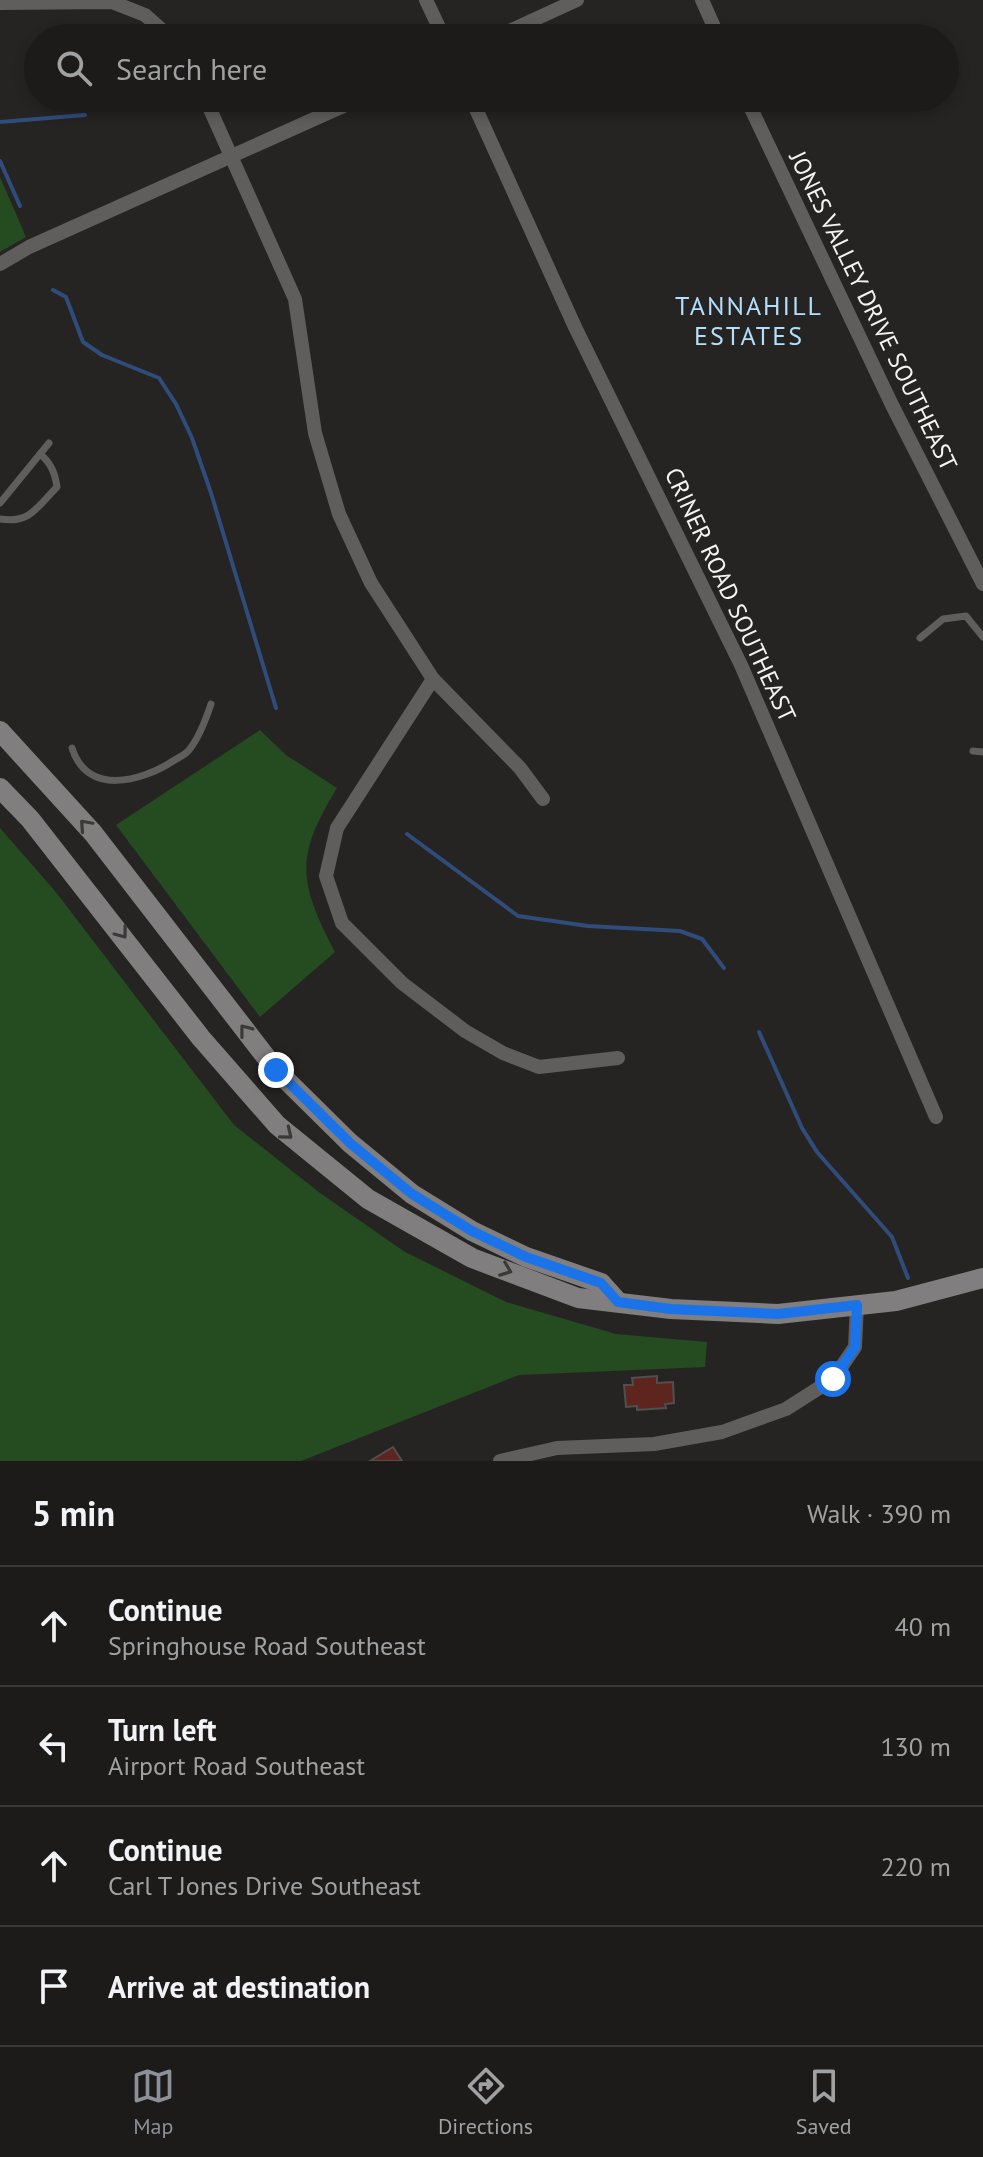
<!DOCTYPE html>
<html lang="en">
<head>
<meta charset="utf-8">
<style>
	body { margin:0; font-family:"PT Sans",sans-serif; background:#252423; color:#f1f3f6 }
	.stop { position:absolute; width:24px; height:24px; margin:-18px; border:6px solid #1a73e8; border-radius:50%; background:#fff }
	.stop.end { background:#1a73e8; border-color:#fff; box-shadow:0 2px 8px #0008 }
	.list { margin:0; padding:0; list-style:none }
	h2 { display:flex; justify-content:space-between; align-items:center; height:104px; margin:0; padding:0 32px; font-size:34px }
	h2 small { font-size:26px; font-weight:400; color:#a0a1a2 }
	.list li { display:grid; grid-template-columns:52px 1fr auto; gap:24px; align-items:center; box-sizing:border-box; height:120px; padding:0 32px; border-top:2px solid #3a3939 }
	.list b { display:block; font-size:30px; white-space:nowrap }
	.list p { margin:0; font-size:26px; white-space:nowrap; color:#a0a1a2 }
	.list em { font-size:26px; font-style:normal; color:#a0a1a2 }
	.icon { flex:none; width:44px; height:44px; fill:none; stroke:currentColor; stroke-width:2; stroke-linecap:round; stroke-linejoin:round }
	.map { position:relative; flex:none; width:983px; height:1461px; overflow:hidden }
	.search { position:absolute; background:#1c1b1a; box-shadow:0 4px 12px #0003; left:24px; right:24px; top:24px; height:88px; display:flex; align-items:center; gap:20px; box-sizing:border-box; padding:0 28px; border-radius:44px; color:#a0a1a2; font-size:30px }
	.sheet { height:584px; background:#1c1b1a }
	nav { display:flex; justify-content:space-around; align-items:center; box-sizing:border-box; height:112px; border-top:2px solid #3a3939; background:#1c1b1a; font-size:22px; color:#a0a1a2 }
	nav a { display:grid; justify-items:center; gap:4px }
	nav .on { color:#8c9099 }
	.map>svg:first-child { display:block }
</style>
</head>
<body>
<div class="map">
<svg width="983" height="1461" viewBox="0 0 983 1461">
	<rect width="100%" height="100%" fill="#262422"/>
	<g fill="#254b21">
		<path d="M0,177L26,237L0,252Z"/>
		<path d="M260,730L286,755L337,788C295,857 298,881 335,952L260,1017L116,825Z"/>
		<path d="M0,828L55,891L234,1125L320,1193L405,1252L506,1302L616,1334L707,1342L705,1367L519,1375L301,1461H0Z"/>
	</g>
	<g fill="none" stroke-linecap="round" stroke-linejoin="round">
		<g stroke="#2f4c7b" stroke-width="4">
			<path d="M0,122L85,115"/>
			<path d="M0,161L20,206"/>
			<path d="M53,290L66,297L83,342L102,355L159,378L176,404L192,438L211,493L276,708"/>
			<path d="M407,834L518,916L588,926L680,931L702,939L724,968"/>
			<path d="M759,1032L802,1128L817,1152L892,1237L908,1278"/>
		</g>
	</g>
	<g fill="#5e241e" stroke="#514e4e" stroke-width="2">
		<path d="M657,1376V1383L673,1382L674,1403L665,1404L666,1408L637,1410V1406L626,1407L624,1385H633L632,1378Z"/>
		<path d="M393,1447L402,1461H370Z"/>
	</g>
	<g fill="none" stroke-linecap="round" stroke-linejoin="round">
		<g stroke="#5f5e5d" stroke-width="7">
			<path d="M0,503L49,443"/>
			<path d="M0,519C30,524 37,507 57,487C55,473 51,463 40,454"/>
			<path d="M920,638L943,619L966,616L983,637"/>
			<path d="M72,748C87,796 141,782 173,761C178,758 185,755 189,750C199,738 206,719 211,704"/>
			<path d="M973,751L983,752"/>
		</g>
		<g stroke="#5f5e5d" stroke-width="14">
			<path d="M426,0L444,38"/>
			<path d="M702,0L719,38"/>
			<path d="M0,3L112,2L145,15L171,38"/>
			<path d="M494,38L577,0"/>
			<path d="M205,98L295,299L315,433L339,514L371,583L433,679L520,768L543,799"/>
			<path d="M471,98L575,327L741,665L936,1117"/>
			<path d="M746,98L892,405L983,584"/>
			<path d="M0,264L29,247L361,98"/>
			<path d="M433,679L337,828L326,876L342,923L402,983L465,1031L503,1053L539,1067L618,1058"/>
			<path d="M500,1461L557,1448L654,1444L722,1432L786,1409L833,1379L855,1347L857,1305"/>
		</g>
		<g stroke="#807e7e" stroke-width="20">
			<path d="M0,731L93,833L276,1070L350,1143L412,1194L472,1231L526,1257L601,1283L618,1302"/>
			<path d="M0,788L30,819L201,1038L277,1125L368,1199L472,1258L578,1298L671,1309L778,1314L896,1301L983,1278"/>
		</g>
	</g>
	<defs><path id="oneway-chevron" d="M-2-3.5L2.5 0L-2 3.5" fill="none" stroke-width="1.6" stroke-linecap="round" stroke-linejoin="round" transform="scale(2)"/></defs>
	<g stroke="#3c3a39">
		<use href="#oneway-chevron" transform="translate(85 825) rotate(-132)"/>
		<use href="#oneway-chevron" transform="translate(122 933) rotate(53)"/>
		<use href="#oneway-chevron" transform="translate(245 1030) rotate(-128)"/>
		<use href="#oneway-chevron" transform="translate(287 1134) rotate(39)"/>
		<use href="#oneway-chevron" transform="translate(506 1270) rotate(21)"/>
	</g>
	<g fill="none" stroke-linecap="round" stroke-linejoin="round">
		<path stroke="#1a73e8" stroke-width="10" d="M276,1070L350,1143L412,1194L472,1231L526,1257L601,1283L618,1302L671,1309L778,1314L857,1305L855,1347L833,1379"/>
	</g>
	<g text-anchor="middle" stroke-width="7" stroke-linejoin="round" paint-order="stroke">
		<g font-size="24" fill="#f6f4f3" stroke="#262422">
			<text transform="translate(873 311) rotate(64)" y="8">JONES VALLEY DRIVE SOUTHEAST</text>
			<text transform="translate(730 595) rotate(65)" y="8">CRINER ROAD SOUTHEAST</text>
		</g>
		<g font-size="26" letter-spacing="2" fill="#b4dffc" stroke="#262422">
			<text x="749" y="315">TANNAHILL<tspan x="749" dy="30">ESTATES</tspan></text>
		</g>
	</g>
</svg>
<div class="stop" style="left:833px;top:1379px"></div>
<div class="stop end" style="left:276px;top:1070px"></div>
<div class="search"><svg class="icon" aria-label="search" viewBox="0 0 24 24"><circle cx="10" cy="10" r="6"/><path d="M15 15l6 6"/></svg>Search here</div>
</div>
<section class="sheet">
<h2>5 min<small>Walk · 390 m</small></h2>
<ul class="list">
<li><svg class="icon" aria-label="ahead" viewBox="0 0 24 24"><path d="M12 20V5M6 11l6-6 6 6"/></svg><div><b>Continue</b><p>Springhouse Road Southeast</p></div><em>40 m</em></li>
<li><svg class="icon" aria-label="left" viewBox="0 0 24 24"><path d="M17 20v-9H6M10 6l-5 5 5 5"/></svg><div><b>Turn left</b><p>Airport Road Southeast</p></div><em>130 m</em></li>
<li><svg class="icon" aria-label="ahead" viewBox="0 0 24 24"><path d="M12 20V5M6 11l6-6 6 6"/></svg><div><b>Continue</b><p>Carl T Jones Drive Southeast</p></div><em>220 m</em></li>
<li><svg class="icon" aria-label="arrive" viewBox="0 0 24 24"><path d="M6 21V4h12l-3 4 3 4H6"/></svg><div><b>Arrive at destination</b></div></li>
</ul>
</section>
<nav>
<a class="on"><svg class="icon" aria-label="map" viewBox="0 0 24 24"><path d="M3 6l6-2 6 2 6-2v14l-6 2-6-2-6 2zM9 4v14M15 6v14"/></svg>Map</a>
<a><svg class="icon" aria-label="directions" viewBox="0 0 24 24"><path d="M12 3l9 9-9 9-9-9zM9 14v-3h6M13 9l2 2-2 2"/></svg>Directions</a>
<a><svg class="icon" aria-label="saved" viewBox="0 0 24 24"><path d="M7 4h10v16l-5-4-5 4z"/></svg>Saved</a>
</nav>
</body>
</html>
